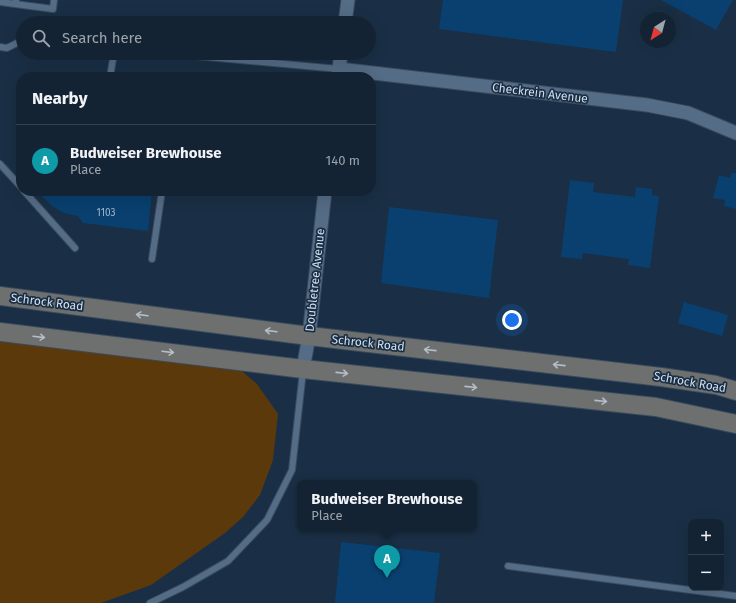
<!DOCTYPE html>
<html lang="en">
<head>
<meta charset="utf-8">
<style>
	body { margin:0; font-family:"Fira Sans",sans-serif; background:#1d2b3c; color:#f1f3f6 }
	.controls { position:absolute; right:12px; bottom:12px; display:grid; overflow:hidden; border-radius:8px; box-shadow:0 4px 16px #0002 }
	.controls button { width:36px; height:36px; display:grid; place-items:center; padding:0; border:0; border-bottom:1px solid #33404f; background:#142334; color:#f1f3f6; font:20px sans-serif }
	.compass { position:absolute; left:640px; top:12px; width:36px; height:36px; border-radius:50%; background:#142334; box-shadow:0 4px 16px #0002; rotate:216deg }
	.you { position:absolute; left:512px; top:320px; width:14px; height:14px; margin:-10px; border:3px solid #fff; border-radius:50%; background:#1a73e8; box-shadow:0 0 0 6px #1a73e833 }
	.badge { display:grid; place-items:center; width:26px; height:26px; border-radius:50%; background:#f3a443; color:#fff; font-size:13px; font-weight:700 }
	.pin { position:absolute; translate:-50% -33px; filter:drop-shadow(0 1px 2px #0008) }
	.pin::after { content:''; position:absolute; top:21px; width:14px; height:12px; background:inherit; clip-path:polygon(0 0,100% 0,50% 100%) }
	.popup { position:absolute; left:297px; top:480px; width:180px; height:52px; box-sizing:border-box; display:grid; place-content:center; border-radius:8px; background:#142334; filter:drop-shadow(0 1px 3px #0005); font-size:13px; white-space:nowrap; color:#9da4ac }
	.popup b { font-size:15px; color:#f1f3f6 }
	.popup::after { content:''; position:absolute; left:50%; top:100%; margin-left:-8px; border:8px solid transparent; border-top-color:#142334 }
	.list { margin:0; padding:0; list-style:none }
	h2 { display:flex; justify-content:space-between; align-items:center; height:52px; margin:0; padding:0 16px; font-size:17px }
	h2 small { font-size:13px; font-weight:400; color:#9da4ac }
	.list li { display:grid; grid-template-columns:26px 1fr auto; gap:12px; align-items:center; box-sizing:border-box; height:72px; padding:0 16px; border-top:1px solid #33404f }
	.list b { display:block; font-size:15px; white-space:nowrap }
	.list p { margin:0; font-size:13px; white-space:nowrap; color:#9da4ac }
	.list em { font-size:13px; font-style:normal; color:#9da4ac }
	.icon { flex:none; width:22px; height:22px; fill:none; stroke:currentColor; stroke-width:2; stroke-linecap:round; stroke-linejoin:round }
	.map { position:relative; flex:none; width:736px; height:603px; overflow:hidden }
	.search { position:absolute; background:#142334; box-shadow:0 4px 16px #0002; left:16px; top:16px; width:360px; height:44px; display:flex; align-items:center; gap:10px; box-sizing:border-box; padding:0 14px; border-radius:22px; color:#9da4ac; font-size:15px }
	.panel { position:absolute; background:#142334; box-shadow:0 4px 16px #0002; left:16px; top:72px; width:360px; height:124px; border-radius:16px }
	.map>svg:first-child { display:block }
</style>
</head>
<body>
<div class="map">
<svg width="736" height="603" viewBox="0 0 736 603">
	<rect width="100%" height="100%" fill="#1a2f45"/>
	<path fill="#5b390b" d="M0,341L242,371L257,384L278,414L273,460L260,495L243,517L225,533L151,585L101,603H0Z"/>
	<g fill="#09406f">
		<path d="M443,0H623L616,52L439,29Z"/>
		<path d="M661,0H733L716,30Z"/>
		<path d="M731,173H736V209L724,206L725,200L713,198L719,175L730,178Z"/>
		<path d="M570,180L594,183L593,192L635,197L636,187L652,189V195L659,196L650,268L628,265L629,259L583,253L582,259L561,257Z"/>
		<path d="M37,191H152L148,231L83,223L78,216L64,213L52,206Z"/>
		<path d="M389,207L498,220L489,298L381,283Z"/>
		<path d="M684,302L728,315L722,336L678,323Z"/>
		<path d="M341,542L440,553L434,603H335Z"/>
	</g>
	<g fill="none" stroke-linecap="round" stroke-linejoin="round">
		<defs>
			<g id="service">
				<path d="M0,2L15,4L16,0"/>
				<path d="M15,4L53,9L54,0"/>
				<path d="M0,47L7,48L23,40"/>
				<path d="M163,53L339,69"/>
				<path d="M110,77L114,53"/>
				<path d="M0,164L21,187"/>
				<path d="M24,191L75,248"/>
				<path d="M152,259L162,191"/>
				<path d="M508,566L736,596"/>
				<path d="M150,603L183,587L228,561L267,520L292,470L303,371"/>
			</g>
			<g id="minor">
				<path d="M345,23L348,0"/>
				<path d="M339,69L647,105L688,113L736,133"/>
				<path d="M338,77L341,53"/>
				<path d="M303,369L309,336L325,191"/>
			</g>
			<g id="secondary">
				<path d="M0,296L309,336L661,377L716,385L736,391"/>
				<path d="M0,332L303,369L656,407L736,424"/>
			</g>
		</defs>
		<use href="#service" stroke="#394a5e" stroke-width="8"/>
		<use href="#minor" stroke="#394a5e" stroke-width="15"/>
		<use href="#secondary" stroke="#394a5e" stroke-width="20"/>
		<use href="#service" stroke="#546c85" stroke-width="6"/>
		<use href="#minor" stroke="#546c85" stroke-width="13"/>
		<use href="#secondary" stroke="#6e706f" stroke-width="18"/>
	</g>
	<defs><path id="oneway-shaft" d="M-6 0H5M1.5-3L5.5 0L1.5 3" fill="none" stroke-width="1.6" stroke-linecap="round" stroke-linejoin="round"/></defs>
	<g stroke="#b4bec8">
		<use href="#oneway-shaft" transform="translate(142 315) rotate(-173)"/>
		<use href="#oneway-shaft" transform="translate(271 331) rotate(-173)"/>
		<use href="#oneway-shaft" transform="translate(39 337) rotate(7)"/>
		<use href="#oneway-shaft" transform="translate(430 350) rotate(-174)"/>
		<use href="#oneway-shaft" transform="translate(168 352) rotate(7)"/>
		<use href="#oneway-shaft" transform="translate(559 365) rotate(-174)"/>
		<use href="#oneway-shaft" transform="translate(342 373) rotate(6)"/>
		<use href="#oneway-shaft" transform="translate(471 387) rotate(6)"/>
		<use href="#oneway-shaft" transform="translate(601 401) rotate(6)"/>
	</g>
	<g text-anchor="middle" stroke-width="3.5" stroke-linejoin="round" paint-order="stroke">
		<g font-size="10" fill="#a0b7ce">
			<text x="106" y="216">1103</text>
		</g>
		<g font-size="12" fill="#d2dfee" stroke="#1a2f45">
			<text transform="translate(540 93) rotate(7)" y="4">Checkrein Avenue</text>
			<text transform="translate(315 280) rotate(-84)" y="4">Doubletree Avenue</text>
			<text transform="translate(47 302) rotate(7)" y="4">Schrock Road</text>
			<text transform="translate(368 343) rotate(6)" y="4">Schrock Road</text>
			<text transform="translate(690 382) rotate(10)" y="4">Schrock Road</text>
		</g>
	</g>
</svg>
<div class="controls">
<button>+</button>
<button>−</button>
</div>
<svg class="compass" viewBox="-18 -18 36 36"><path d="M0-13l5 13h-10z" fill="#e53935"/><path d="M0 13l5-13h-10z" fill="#9da4ac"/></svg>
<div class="you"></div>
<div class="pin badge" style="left:387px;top:578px;background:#0f9aa8">A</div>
<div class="popup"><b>Budweiser Brewhouse</b>Place</div>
<div class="search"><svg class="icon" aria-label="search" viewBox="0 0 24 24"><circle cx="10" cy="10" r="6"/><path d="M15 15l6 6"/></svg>Search here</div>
<section class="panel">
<h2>Nearby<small></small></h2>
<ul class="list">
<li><span class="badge" style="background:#0f9aa8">A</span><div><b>Budweiser Brewhouse</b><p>Place</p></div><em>140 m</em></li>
</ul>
</section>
</div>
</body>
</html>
